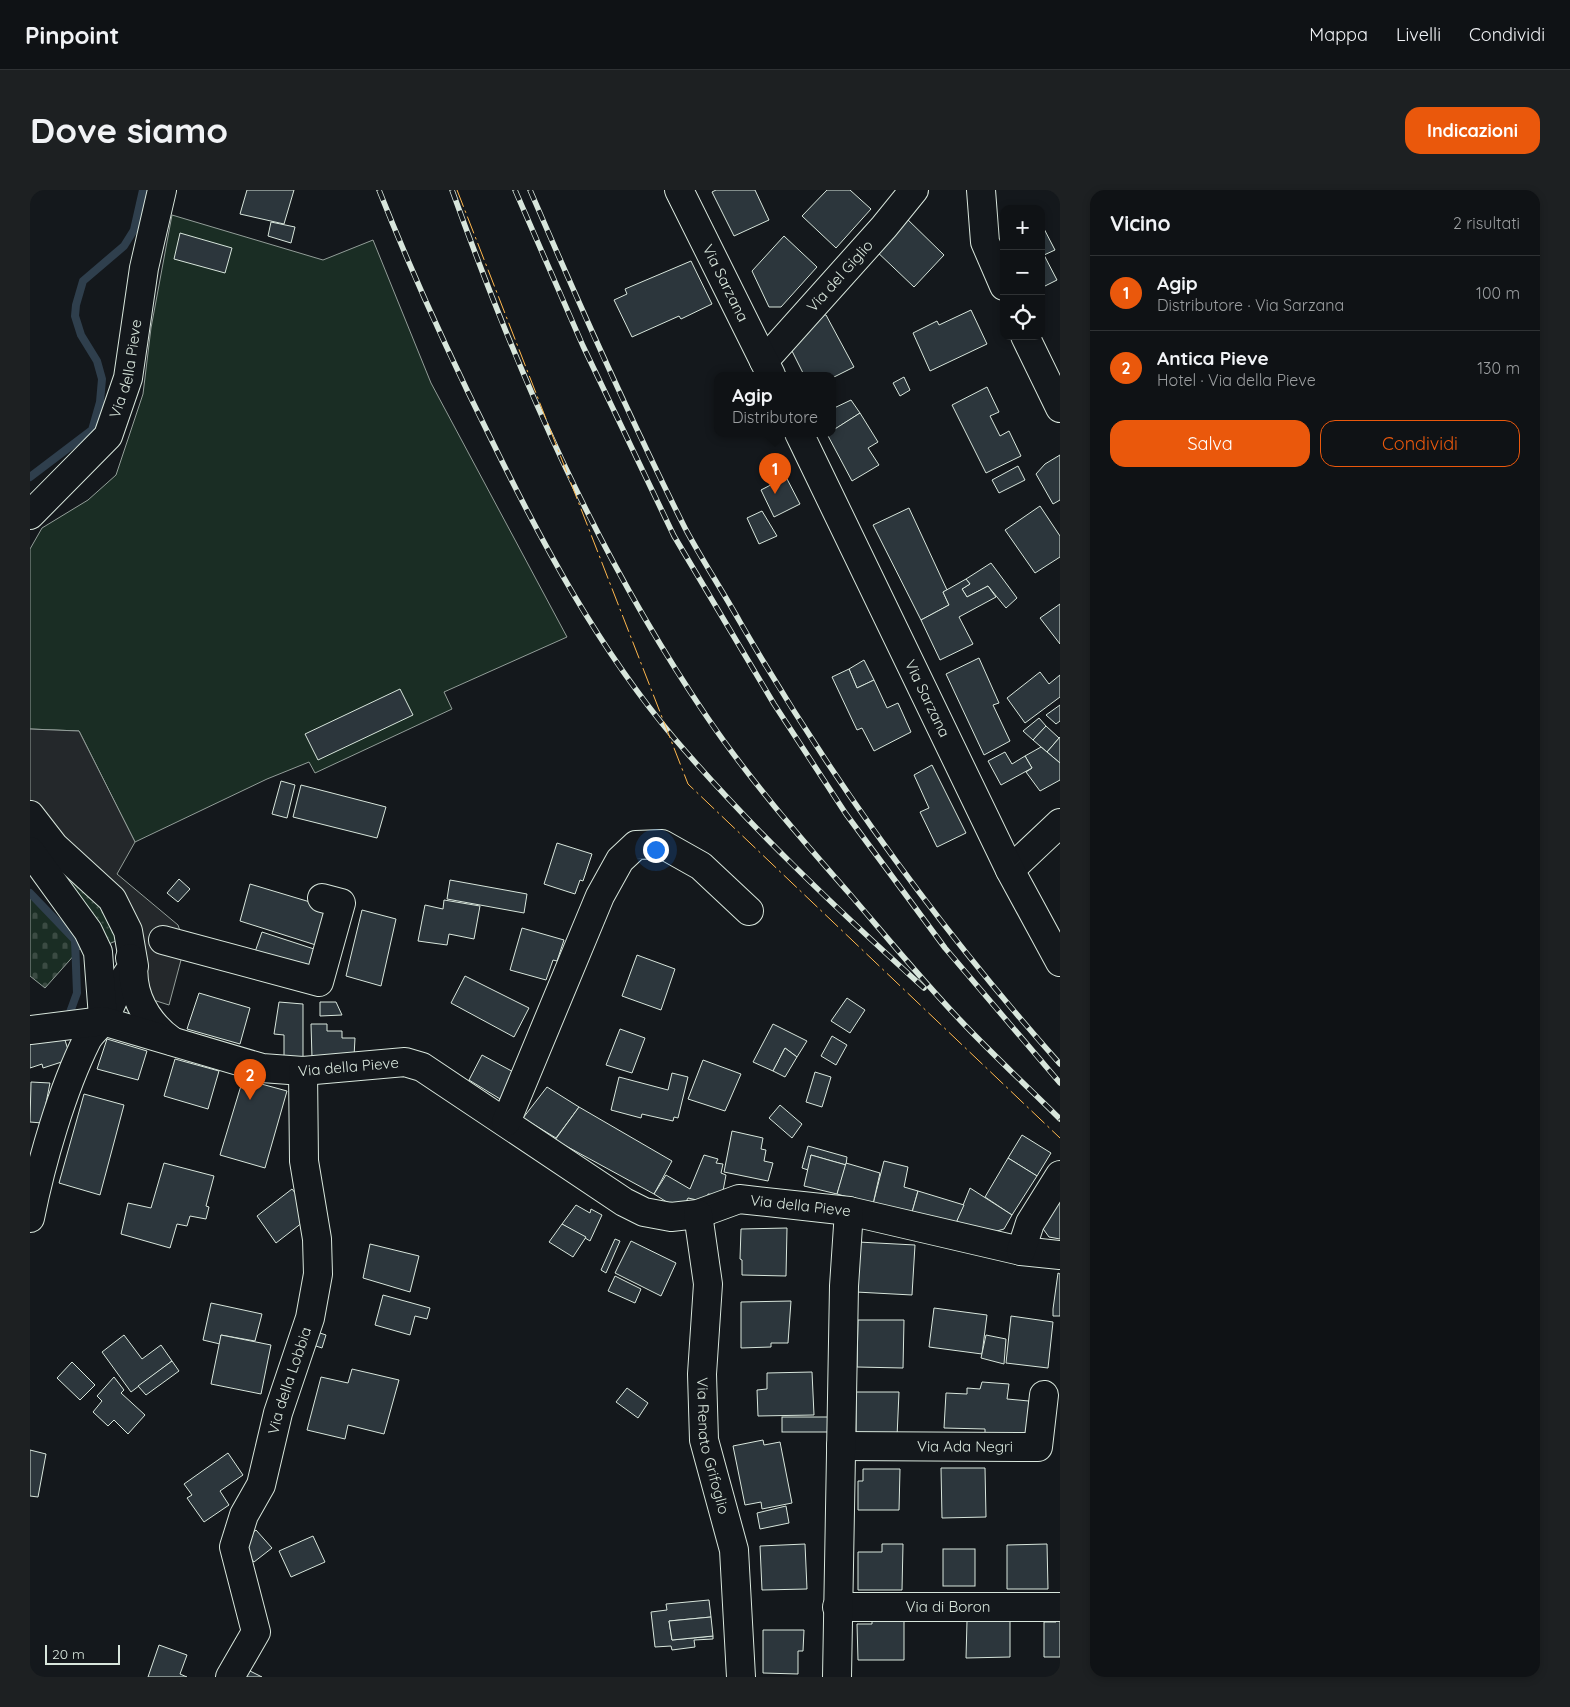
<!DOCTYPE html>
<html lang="it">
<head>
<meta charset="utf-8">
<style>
	body { margin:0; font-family:Quicksand,sans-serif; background:#1d2022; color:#f1f3f6 }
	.controls { position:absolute; right:15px; top:15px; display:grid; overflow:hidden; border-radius:10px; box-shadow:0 2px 8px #0003 }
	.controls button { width:45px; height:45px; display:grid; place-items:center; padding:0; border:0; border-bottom:1px solid #2f3234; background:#0f1215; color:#f1f3f6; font:25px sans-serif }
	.scale { position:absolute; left:15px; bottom:12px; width:75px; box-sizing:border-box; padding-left:5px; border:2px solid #d8e6dc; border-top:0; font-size:14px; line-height:18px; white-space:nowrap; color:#d8e6dc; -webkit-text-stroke:4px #14181c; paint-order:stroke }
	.you { position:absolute; left:625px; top:659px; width:18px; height:18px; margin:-12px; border:4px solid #fff; border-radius:50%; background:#1a73e8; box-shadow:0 0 0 8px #1a73e833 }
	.badge { display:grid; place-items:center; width:32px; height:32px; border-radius:50%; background:#ea580c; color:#fff; font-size:16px; font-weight:700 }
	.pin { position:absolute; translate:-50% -41px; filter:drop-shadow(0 1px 2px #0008) }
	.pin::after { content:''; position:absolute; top:26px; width:18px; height:15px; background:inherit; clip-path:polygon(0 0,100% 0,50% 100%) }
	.popup { position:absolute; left:684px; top:182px; width:122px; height:65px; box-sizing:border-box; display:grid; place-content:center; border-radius:10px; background:#0f1215; filter:drop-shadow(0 1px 4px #0005); font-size:16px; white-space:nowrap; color:#9b9ea0 }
	.popup b { font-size:19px; color:#f1f3f6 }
	.popup::after { content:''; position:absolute; left:50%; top:100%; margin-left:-10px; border:10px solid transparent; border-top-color:#0f1215 }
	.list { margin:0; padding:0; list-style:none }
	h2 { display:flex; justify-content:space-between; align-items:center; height:65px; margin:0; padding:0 20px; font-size:21px }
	h2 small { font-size:16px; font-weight:400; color:#9b9ea0 }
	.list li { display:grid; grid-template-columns:32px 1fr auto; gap:15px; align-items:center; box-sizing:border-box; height:75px; padding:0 20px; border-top:1px solid #2f3234 }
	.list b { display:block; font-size:19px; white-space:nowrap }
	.list p { margin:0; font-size:16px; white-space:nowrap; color:#9b9ea0 }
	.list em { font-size:16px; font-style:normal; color:#9b9ea0 }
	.actions { display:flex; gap:10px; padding:15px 20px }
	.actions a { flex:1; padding:11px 0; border:1px solid #ea580c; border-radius:15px; text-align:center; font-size:18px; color:#ea580c }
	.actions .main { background:#ea580c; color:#fff }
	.icon { flex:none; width:28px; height:28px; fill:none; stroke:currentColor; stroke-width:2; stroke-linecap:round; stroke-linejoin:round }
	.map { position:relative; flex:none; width:1030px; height:1487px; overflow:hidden; border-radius:15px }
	header { display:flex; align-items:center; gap:30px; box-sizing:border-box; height:70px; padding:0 25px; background:#0f1215; border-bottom:1px solid #2f3234 }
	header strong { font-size:24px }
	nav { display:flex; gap:28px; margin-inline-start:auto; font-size:18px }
	.intro { display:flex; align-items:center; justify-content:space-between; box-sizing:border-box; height:120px; padding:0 30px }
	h1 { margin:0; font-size:35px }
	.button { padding:12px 22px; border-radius:15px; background:#ea580c; color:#fff; font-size:18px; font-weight:700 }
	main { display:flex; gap:30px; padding:0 30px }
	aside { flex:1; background:#0f1215; border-radius:15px; box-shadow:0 2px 8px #0003 }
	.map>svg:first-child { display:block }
</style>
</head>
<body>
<header>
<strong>Pinpoint</strong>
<nav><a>Mappa</a><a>Livelli</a><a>Condividi</a></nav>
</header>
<div class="intro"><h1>Dove siamo</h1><a class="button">Indicazioni</a></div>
<main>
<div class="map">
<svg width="1030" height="1487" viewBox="0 0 1030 1487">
	<defs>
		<pattern id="grass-dots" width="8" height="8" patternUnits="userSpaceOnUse" patternTransform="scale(1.25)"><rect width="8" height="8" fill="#1a2d24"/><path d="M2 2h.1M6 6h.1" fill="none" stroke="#3b4b43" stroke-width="1.8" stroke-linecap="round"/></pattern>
		<pattern id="cemetery-stones" width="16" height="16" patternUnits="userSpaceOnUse" patternTransform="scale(1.25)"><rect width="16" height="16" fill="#1a2d24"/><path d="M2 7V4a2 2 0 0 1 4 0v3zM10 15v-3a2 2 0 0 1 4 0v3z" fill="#3b4b43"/></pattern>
	</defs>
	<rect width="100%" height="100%" fill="#14181c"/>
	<path fill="url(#grass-dots)" stroke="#939e99" d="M26,678L61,697L91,749L76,755Z"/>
	<path fill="url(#cemetery-stones)" stroke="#939e99" d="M0,702L55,753L15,798L0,786Z"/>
	<path fill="#1a2d24" stroke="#939e99" d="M142,25L293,70L343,50L401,193L537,447L414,502L422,519L285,583L279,572L237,589L105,652L49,541L0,539V359L12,338L58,310L86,285L113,204L121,138Z"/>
	<path fill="#24282b" stroke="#939e99" d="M0,539L49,541L105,652L87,684L148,735L155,755L139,815L117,808V783L0,616Z"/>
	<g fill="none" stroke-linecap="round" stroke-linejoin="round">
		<g stroke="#2f3f4d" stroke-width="8">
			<path d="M0,287L62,240L70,212L72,189L67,171L51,145L45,126L46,115L53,91L94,56L104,40L113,0"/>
			<path d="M0,703L45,750L47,803L39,825L34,826"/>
		</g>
	</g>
	<g fill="#2c363c" stroke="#d8e6dc">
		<path d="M217,0H264L254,34L210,24Z"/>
		<path d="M686,0H725L739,30L704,46L682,2Z"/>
		<path d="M797,0H820L841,19L806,58L772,26Z"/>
		<path d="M874,26L914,65L884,97L843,58Z"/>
		<path d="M241,32L265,37L261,53L238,46Z"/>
		<path d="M1011,33L1025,60L1014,65L1027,90L1011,98Z"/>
		<path d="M150,43L202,58L195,83L144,69Z"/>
		<path d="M754,46L787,77L751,117H739L722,81Z"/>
		<path d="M661,71L682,114L651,129L649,126L602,147L584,110L597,104L595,99Z"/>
		<path d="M941,120L957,154L900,181L883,143L907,131L909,135Z"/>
		<path d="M786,124L796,125L824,177L802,188V185H774L759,155Z"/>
		<path d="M874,187L880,200L870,206L863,193Z"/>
		<path d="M957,197L969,222L960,226L970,246L979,241L991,266L956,283L922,215Z"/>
		<path d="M821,210L830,223L802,241V219Z"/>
		<path d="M830,223L848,252L838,258L849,275L822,291L797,244Z"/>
		<path d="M1030,265V310L1023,314L1006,284L1015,274Z"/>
		<path d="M988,276L995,290L969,303L962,290Z"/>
		<path d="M756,287L770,314L744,327L731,300Z"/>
		<path d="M1010,316L1030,346V367L1005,383L975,340Z"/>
		<path d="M879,318L917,400L913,402L919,415L891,430L843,335Z"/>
		<path d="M732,321L747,346L729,354L717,328Z"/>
		<path d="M961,373L987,408L976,418L958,396L937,407L932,399L940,394L936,389Z"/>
		<path d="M936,389L940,394L932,399L937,407L958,396L966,407L929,427L943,454L910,470L891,430L919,415L913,402Z"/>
		<path d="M1030,414V454L1010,428Z"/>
		<path d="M949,468L969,513L963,515L980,551L954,565L916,484Z"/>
		<path d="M834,470L844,490L827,498L819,479Z"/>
		<path d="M819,479L827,498L844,490L857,518L868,513L881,542L844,561L832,538L827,540L802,487Z"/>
		<path d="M1010,482L1019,494L1030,485V507L995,533L977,508Z"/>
		<path d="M370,499L383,525L288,570L275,544Z"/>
		<path d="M1030,515V531L1026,534L1016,525Z"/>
		<path d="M1009,528L1016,536L1003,550L993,541Z"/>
		<path d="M1016,536L1029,548L1017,562L1003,550Z"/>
		<path d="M1030,547V573L1017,562Z"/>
		<path d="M1011,557L1030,573V590L1010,601L996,582L1002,578L995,566Z"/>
		<path d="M975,562L982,574L995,566L1002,578L971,595L958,571Z"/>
		<path d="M902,575L936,643L907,657L890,622L899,618L884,585Z"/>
		<path d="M251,591L265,595L257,628L242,624Z"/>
		<path d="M271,595L356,617L347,648L263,627Z"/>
		<path d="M527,653L562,664L553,691L550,690L545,704L514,694Z"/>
		<path d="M149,689L160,699L148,712L137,703Z"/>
		<path d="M420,690L497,704L494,723L417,709Z"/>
		<path d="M220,694L300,718L289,756L210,731Z"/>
		<path d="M414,710L450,716L444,749L419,744L417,755L388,751L395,715L413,719Z"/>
		<path d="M332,720L366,729L351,796L316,786Z"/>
		<path d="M492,738L534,750L527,771L523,770L516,790L480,780Z"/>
		<path d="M232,742L284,759L278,779L225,762Z"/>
		<path d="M607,765L645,779L631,820L592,806Z"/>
		<path d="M435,786L499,818L484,847L421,813Z"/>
		<path d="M169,803L220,818L210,854L157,839Z"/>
		<path d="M817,808L835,820L820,843L801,831Z"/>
		<path d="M249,812L273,814V872H254V845L244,844Z"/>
		<path d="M290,812H306L312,825L290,826Z"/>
		<path d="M281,834H297V841H312V848H325L324,867L282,868Z"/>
		<path d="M743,834L777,851L767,867L755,858L743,881L723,872Z"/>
		<path d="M590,839L615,848L602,883L576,875Z"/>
		<path d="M33,844L41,869L13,878L12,874L0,878V854Z"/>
		<path d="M802,846L817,855L806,875L791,866Z"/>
		<path d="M77,849L117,861L108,890L67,879Z"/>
		<path d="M755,858L767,867L755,887L743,881Z"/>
		<path d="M452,865L489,885L475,912L439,890Z"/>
		<path d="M145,869L189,881L178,919L134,906Z"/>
		<path d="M673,870L711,884L695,921L658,909Z"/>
		<path d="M785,882L801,887L792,917L776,912Z"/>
		<path d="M642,883L658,887L648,928L644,927L643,931L612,924L611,928L581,920L589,887L638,900Z"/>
		<path d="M213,889L257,901L235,978L190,965Z"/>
		<path d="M1,892L20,893L12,933L0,932Z"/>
		<path d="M517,897L549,917L526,948L493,928Z"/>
		<path d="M54,904L94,915L70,1005L29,993Z"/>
		<path d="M750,915L772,934L762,948L739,928Z"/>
		<path d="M549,917L642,971L624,1004L525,950Z"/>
		<path d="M702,941L733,948L731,959L736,960L734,971L743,973L738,991L694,982Z"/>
		<path d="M992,945L1021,963L1007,986L978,968Z"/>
		<path d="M778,956L817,967L816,975L781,965L778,980L772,978Z"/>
		<path d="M674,965L688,969L686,973L693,974L691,983L696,985L692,1006L678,1004L676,1012L658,1008L651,1021L624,1004L636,985L660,999Z"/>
		<path d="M781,965L816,975L807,1004L774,996Z"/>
		<path d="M978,968L1007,986L982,1025L955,1007Z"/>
		<path d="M854,971L878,977L874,997L888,1001L881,1026L843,1014Z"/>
		<path d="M134,973L184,986L176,1016L179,1017L176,1029L160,1026L157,1036L147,1034L140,1058L91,1044L98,1013L121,1018Z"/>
		<path d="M816,973L850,983L843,1014L807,1004Z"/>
		<path d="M940,998L982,1025L974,1039L956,1044L925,1035Z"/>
		<path d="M262,999L274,1014L277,1029L246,1053L227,1026Z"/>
		<path d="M888,1001L934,1015L925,1035L881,1026Z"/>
		<path d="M1030,1006V1049L1019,1047L1011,1036Z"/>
		<path d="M546,1015L560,1023L561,1019L572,1025L560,1051L532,1034Z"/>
		<path d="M532,1034L556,1047L543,1067L519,1052Z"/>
		<path d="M757,1038L756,1086L712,1085V1070L710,1069L711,1039Z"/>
		<path d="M585,1049L590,1051L576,1083L571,1080Z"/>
		<path d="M601,1051L646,1073L631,1106L585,1083Z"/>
		<path d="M828,1052L885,1055L882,1105L826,1102Z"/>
		<path d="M340,1054L389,1066L380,1102L333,1088Z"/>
		<path d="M1028,1083L1030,1084V1126H1023V1119Z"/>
		<path d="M585,1086L611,1099L605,1113L578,1101Z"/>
		<path d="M353,1105L400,1118L397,1129L385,1126L380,1145L345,1135Z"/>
		<path d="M761,1111L758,1153H741V1157L711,1158V1112Z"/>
		<path d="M181,1113L232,1124L225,1151L191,1145L190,1154L173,1150Z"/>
		<path d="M904,1118L957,1125L952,1164L899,1157Z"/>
		<path d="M981,1126L1023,1132L1018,1178L976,1173Z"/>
		<path d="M828,1130H874L873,1178L827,1177Z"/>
		<path d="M284,1141L296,1145L292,1158L280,1154Z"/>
		<path d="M94,1145L112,1169L131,1155L142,1171L101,1202L72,1162Z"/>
		<path d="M191,1145L241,1155L231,1204L181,1194Z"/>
		<path d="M956,1145L976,1149L974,1174L951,1168Z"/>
		<path d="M142,1171L149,1181L116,1205L108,1196Z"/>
		<path d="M42,1172L65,1195L50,1210L27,1188Z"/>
		<path d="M322,1179L369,1190L354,1244L318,1235L315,1249L277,1240L291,1187L318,1193Z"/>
		<path d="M782,1182L784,1225L728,1226L727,1200L737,1199V1183Z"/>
		<path d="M84,1187L94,1200L91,1203L115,1225L98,1244L84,1230L78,1236L63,1222L72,1211L67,1206Z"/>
		<path d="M952,1192L979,1194L977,1209L999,1211L996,1246L955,1243V1239L914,1238L916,1203L937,1204V1198L950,1199Z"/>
		<path d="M597,1198L618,1213L608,1228L586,1212Z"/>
		<path d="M826,1202H869L867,1247H826Z"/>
		<rect x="752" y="1227" width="47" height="15"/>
		<path d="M733,1250L734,1255L750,1252L762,1313L732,1319L731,1312L715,1315L703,1256Z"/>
		<path d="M0,1260L16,1264L8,1307L0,1306Z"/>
		<path d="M198,1263L213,1285L190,1301L199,1315L174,1332L157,1308L162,1305L154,1294Z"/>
		<path d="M911,1278H955L956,1327L912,1328Z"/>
		<path d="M833,1279H870L869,1320H828V1291H833Z"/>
		<path d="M756,1316L759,1333L730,1339L727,1323Z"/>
		<path d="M226,1340L242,1358L224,1372L209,1354Z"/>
		<path d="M283,1346L295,1372L261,1387L249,1361Z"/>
		<path d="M775,1354L777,1399L732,1400L730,1356Z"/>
		<path d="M852,1354H873L872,1400H828V1362H852Z"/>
		<path d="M1017,1354L1018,1399H977V1355Z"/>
		<rect x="913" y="1359" width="32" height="37"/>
		<path d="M679,1410L681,1427L639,1431L642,1450L683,1446V1449L664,1450L665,1457L642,1460L641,1456L625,1457L621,1422L637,1420L636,1414Z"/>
		<path d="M681,1427L683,1446L642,1450L639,1431Z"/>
		<path d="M842,1427L874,1428V1470H828L827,1434H842Z"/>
		<path d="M1026,1428H1030V1467H1014V1432H1026Z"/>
		<path d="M937,1431H980V1467L936,1468Z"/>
		<path d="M733,1440H774L773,1461H768V1484L733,1483Z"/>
		<path d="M129,1455L157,1465L150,1484L157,1487H118Z"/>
		<path d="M210,1476L232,1487H205Z"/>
	</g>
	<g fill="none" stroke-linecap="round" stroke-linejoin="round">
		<defs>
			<g id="minor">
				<path d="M951,0L955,52L974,96"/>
				<path d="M995,146L1030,218"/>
				<path id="s1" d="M734,171L854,37L884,0"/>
				<path id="s2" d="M0,325L78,246L98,188L114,78L132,0"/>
				<path d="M0,625L24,656L82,709L98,741L104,776C89,792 84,810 74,829C69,837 61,842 57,850C32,900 11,973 0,1028"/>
				<path d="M0,661L58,741L68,762L73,827"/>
				<path d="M980,680L1030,633"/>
				<path d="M133,750L289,792L311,713L292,708"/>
				<path d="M100,768C104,775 103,782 104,791C107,815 122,837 142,851"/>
				<path id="s3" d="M0,840L73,831L232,878L273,881L375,872L392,877L594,1012L614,1022L641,1027L668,1024L709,1009L819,1021L991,1061L1030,1065"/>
				<path d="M476,932L570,706L590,670L606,655L632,654L671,676L719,721"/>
				<path id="s4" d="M668,1024L678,1094L672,1184L674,1250L704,1360L711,1487"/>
				<path d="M991,1061L1000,1033L1030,985"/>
				<path id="s5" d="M811,1256L1008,1257L1014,1205"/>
				<path id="s6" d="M807,1417H1030"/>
				<path id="s7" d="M200,1487L226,1442L204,1357L214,1325L231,1295L248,1223L280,1128L288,1084L287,1049L274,971L273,881"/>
				<path d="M807,1487L814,1096L819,1021"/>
			</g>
			<g id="major">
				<path id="s8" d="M649,0L741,185"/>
				<path id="s9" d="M769,243L980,680L1030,772"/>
			</g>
		</defs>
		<use href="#minor" stroke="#d8e6dc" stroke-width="30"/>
		<use href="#major" stroke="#d8e6dc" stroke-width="30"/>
		<use href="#minor" stroke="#14181c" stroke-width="28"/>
		<use href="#major" stroke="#14181c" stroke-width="28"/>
		<defs>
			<g id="rail">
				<path d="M349,0C383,86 421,169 462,251C513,355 569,459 644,548C721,638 807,719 894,798"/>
				<path d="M422,0C488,184 566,364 677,527C719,589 769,646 818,702C855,745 891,789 930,830C962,864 997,896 1030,929"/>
				<path d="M485,0L553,156L644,346L744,514L816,624L915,758L1030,893"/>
				<path d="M500,0C549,114 599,227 655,338C672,370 692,400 710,432C801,589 909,738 1030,874"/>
			</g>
		</defs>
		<use href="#rail" stroke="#d8e6dc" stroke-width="5.5"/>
		<use href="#rail" stroke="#14181c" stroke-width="4" stroke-dasharray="11" stroke-linecap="butt"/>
		<path stroke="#ffb74d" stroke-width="1" stroke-dasharray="18 4 2.5 4" stroke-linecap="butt" d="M427,0L658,594L1030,948"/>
	</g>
	<g text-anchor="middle" stroke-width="4" stroke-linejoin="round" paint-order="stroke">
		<g font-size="15" fill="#d8e6dc" stroke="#14181c">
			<text dy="5" stroke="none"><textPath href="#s1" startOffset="114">Via del Giglio</textPath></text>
			<text dy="5" stroke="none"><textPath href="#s8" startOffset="104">Via Sarzana</textPath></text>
			<text dy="5" stroke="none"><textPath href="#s2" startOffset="181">Via della Pieve</textPath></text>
			<text dy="5" stroke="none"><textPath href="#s9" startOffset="295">Via Sarzana</textPath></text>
			<text dy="5" stroke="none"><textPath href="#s3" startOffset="326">Via della Pieve</textPath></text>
			<text dy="5" stroke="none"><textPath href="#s3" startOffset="826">Via della Pieve</textPath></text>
			<text dy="5" stroke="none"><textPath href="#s7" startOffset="316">Via della Lobbia</textPath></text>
			<text dy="5" stroke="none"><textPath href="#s4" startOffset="234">Via Renato Grifoglio</textPath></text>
			<text dy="5" stroke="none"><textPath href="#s5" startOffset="124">Via Ada Negri</textPath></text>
			<text dy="5" stroke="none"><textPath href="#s6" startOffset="111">Via di Boron</textPath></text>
		</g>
	</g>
</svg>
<div class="controls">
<button>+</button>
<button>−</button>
<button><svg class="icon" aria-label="locate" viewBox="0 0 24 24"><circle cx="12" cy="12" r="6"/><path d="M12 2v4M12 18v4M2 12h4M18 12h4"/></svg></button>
</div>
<div class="scale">20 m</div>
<div class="you"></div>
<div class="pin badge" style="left:745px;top:304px">1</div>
<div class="popup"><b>Agip</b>Distributore</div>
<div class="pin badge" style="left:220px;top:910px">2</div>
</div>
<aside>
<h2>Vicino<small>2 risultati</small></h2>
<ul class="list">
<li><span class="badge">1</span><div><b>Agip</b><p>Distributore · Via Sarzana</p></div><em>100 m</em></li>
<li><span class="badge">2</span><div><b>Antica Pieve</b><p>Hotel · Via della Pieve</p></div><em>130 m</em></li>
</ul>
<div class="actions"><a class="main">Salva</a><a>Condividi</a></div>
</aside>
</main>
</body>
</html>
